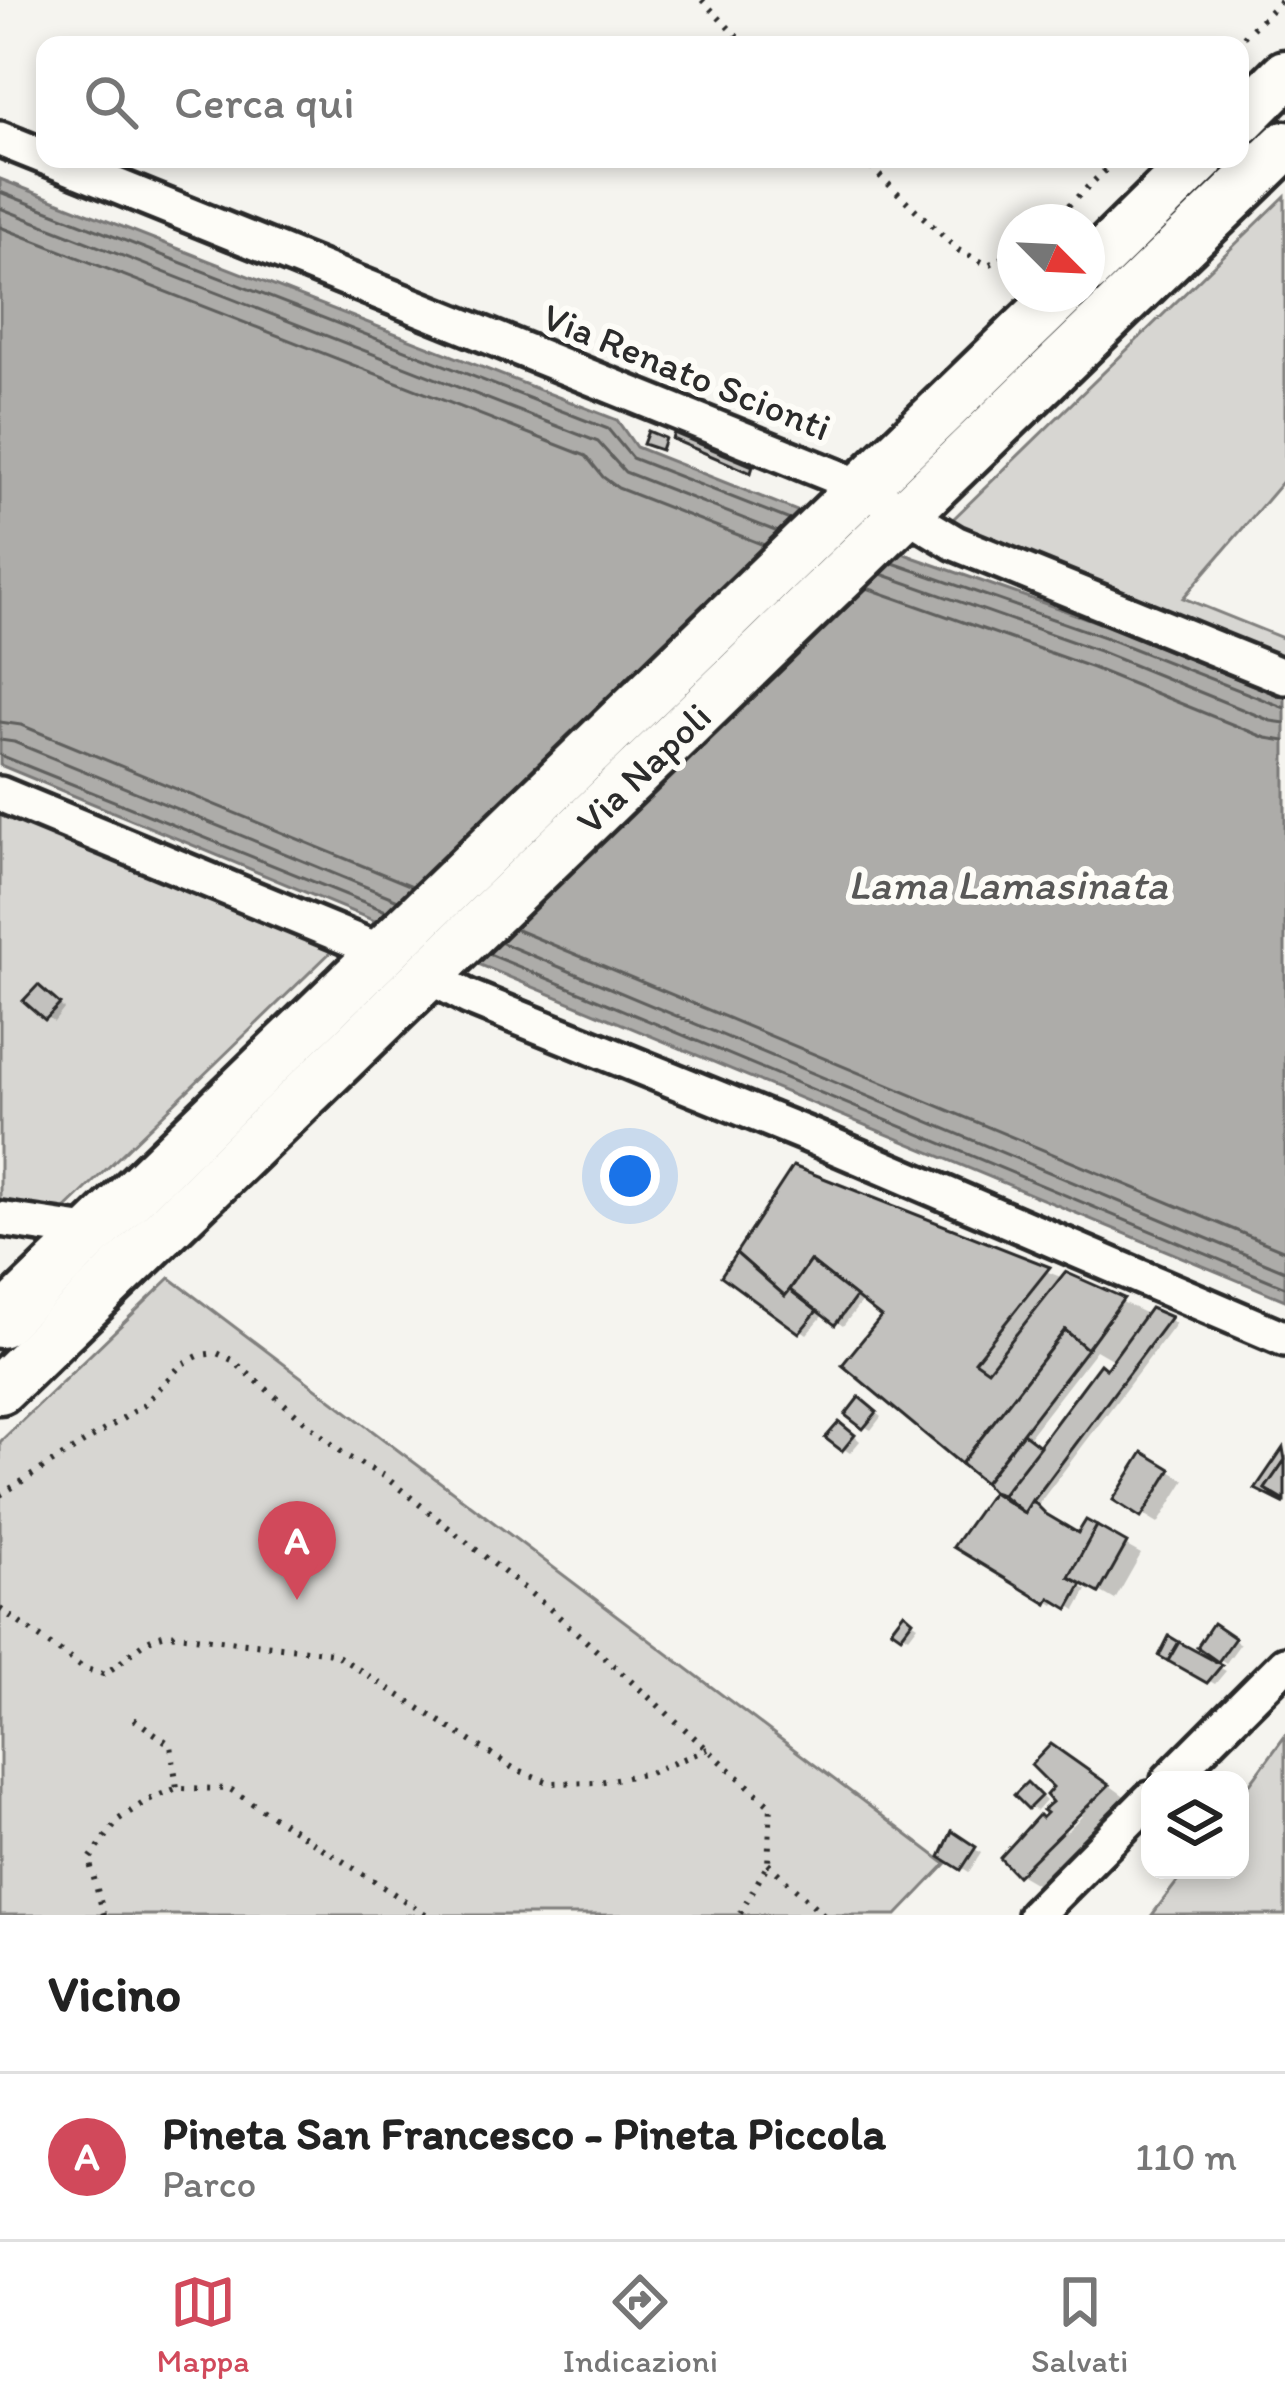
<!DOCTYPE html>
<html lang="it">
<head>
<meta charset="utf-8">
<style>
	body { margin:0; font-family:Itim,sans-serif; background:#f2f2f2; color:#222 }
	.controls { position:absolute; right:36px; bottom:36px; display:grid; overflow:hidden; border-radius:24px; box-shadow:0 6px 18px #0003 }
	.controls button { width:108px; height:108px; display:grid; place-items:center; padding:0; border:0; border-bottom:3px solid #e0e0e0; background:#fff; color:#222; font:60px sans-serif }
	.compass { position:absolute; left:997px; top:204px; width:108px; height:108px; border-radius:50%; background:#fff; box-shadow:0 6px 18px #0003; rotate:114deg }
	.you { position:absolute; left:630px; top:1176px; width:42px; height:42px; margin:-30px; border:9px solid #fff; border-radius:50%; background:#1a73e8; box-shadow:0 0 0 18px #1a73e833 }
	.badge { display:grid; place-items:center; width:78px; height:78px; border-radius:50%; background:#d1495b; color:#fff; font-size:39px; font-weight:700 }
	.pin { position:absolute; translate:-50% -99px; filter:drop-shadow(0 3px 6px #0008) }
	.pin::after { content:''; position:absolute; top:63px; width:42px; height:36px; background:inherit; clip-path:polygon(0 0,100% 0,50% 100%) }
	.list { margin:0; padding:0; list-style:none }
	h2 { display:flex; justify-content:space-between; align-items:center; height:156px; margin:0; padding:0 48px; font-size:51px }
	h2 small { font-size:39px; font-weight:400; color:#767676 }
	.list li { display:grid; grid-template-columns:78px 1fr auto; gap:36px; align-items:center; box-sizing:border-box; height:168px; padding:0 48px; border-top:3px solid #e0e0e0 }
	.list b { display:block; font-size:45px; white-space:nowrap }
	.list p { margin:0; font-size:39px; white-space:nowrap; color:#767676 }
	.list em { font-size:39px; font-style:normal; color:#767676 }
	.icon { flex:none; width:66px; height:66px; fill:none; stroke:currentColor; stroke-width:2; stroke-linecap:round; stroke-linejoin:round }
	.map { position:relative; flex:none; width:1285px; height:1915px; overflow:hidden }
	.search { position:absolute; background:#fff; box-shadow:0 6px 18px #0003; left:36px; right:36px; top:36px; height:132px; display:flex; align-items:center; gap:30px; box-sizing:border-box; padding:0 42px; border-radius:24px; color:#767676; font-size:45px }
	.sheet { height:324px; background:#fff }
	nav { display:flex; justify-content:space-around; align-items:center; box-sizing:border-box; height:168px; border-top:3px solid #e0e0e0; background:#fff; font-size:33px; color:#767676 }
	nav a { display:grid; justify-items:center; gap:6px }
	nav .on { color:#d1495b }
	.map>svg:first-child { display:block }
</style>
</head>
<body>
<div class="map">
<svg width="1285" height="1915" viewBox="0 0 1285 1915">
	<rect width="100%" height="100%" fill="#f5f4ef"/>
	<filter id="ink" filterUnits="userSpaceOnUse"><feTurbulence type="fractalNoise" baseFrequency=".00833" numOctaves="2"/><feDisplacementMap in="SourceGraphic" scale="24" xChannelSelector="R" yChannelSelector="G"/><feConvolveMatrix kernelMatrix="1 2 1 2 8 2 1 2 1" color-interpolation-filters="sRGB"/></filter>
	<g filter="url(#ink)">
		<g fill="#d7d6d2" stroke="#81807e" stroke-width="3">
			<path d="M1285,196V479L1183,598L1285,639V667L983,543L951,521Z"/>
			<path d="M0,806L340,943L60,1214L0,1206Z"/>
			<path d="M170,1278L946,1864L897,1915H0V1442Z"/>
			<path d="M1285,1736V1915H1152L1186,1870H1240V1797Z"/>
		</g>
		<path fill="#adaca9" stroke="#797877" stroke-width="3" d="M0,179L617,420L636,447L915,558L1109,626L1285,698V1300L0,765Z"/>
		<g fill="#0003" fill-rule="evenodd">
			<path d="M45,992L64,1009L54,1022L28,1001Z"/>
			<path d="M794,1170L1063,1278L1066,1275L1149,1315L1151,1312L1176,1323L1037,1506L1053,1521L1079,1537L1087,1524L1141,1554L1115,1600L1077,1578V1585L1087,1590L1076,1610L1058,1599L1054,1605L957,1546L993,1495L1016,1501L985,1481L885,1317L863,1300L843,1326L825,1313L807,1334L725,1275ZM1096,1350L1115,1361L1108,1372L1041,1447L1027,1439Z"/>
			<path d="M866,1405L881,1417L871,1430L864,1426Z"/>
			<path d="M846,1429L860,1441L850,1453L844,1449Z"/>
			<path d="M1144,1456L1185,1480L1158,1524L1117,1499Z"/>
			<path d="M904,1616L918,1625L909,1637L895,1628Z"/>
			<path d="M1214,1627L1240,1644L1226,1663L1201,1646Z"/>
			<path d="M1171,1640L1226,1671L1215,1684L1163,1655Z"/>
			<path d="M1076,1761L1130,1800L1043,1888L1019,1874L1004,1858L1051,1813ZM1079,1812L1082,1816L1066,1832V1823Z"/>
			<path d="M1034,1789L1046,1801L1037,1811L1030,1807Z"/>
			<path d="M953,1835L981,1853L969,1872L944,1856Z"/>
		</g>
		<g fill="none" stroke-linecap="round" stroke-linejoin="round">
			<g stroke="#5f5f5d" stroke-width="3">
				<path d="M0,192L608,429L632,458L790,520"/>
				<path d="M0,208L598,442L625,472L778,532"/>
				<path d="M0,227L586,456L603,477L618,488L764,545"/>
				<path d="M893,563L1104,637L1285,708"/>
				<path d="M881,574L1099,651L1271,721L1285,723"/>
				<path d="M867,588L1093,668L1266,738L1285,741"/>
				<path d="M0,722L21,725L412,886"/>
				<path d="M0,740L14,742L398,900"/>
				<path d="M0,755L386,911"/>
				<path d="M515,929L1285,1251"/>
				<path d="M500,942L1285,1271"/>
				<path d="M489,954L1285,1287"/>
			</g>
		</g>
		<g fill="#c2c1be" stroke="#2b2b2b" stroke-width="3">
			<path d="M648,431L665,438L661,450L643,444Z"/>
			<path d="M674,433L753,466L751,473L672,439Z"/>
			<path d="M38,985L60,1004L45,1020L23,1001Z"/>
			<path d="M793,1166L1050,1267L975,1361L988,1370L1065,1272L1124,1298L1087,1349L1065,1330L961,1464L842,1365L881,1317L810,1261L785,1296L736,1253Z"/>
			<path d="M736,1253L785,1296L790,1290L817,1311L799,1333L721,1276Z"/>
			<path d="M810,1261L856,1297L835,1325L790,1290Z"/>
			<path d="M1150,1308L1171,1317L1024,1513L1002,1495L1100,1364L1106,1369Z"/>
			<path d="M1065,1330L1087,1349L984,1483L961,1464Z"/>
			<path d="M859,1397L877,1412L863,1429L845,1415Z"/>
			<path d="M839,1422L855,1435L842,1451L825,1438Z"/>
			<path d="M1023,1433L1040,1446L1002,1495L992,1492L984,1483Z"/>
			<path d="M1283,1448L1285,1460L1265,1489L1285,1504L1255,1489Z"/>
			<path d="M1143,1452L1171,1469L1141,1518L1113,1500Z"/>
			<path d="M1285,1460V1501L1265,1489Z"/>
			<path d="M992,1492L1024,1513L1032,1500L1046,1514L1078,1533L1086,1520L1097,1526L1069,1577L1082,1584L1068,1609L1050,1598L1047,1604L953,1547Z"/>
			<path d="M1097,1526L1127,1543L1099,1593L1069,1577Z"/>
			<path d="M904,1612L913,1620L901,1636L891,1629Z"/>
			<path d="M1213,1623L1235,1638L1218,1662L1197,1647Z"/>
			<path d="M1169,1636L1179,1642L1168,1661L1159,1656Z"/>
			<path d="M1179,1642L1222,1665L1207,1683L1168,1661Z"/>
			<path d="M1051,1744L1109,1785L1017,1876L1000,1858L1039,1815L1042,1818L1047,1813L1043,1810L1052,1802L1046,1795L1053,1787L1031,1765Z"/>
			<path d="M1027,1782L1041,1796L1028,1809L1014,1795Z"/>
			<path d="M952,1831L976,1847L961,1870L940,1857Z"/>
		</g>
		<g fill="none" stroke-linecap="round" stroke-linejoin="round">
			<defs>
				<g id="street">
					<path d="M0,139L45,157"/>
					<path d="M50,159L862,487L955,543L1285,677"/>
					<path d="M0,794L385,953"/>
					<path d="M430,977L468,997L808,1135L1285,1339"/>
					<path d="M0,1219L94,1233"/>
					<path d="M1169,1780L1285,1664"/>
					<path d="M1035,1915L1150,1799"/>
				</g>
				<g id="secondary">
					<path d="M1240,120L1285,75"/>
					<path d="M1087,270L1200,159"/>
					<path d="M0,1323L1062,294"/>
					<path d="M0,1389L1285,146"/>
				</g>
			</defs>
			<use href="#street" stroke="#2b2b2b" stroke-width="42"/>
			<use href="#secondary" stroke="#2b2b2b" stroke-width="57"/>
			<g stroke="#2b2b2b" stroke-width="6" stroke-dasharray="3 9" stroke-linecap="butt">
				<path d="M702,0L745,45"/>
				<path d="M1235,45L1282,0"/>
				<path d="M862,159L958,250L988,265L1015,252"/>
				<path d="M1051,222L1117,159"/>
				<path d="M0,1495L143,1406L182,1364L200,1355L217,1353L232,1360L346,1456L384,1476L549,1608L771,1806L768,1864L739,1915"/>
				<path d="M0,1609L83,1668L103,1674C130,1660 137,1639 168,1634L333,1653L513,1768L551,1783L599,1782L649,1773L708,1749"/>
				<path d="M134,1719L171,1745L177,1788"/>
				<path d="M768,1864L824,1915"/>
				<path d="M104,1915L89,1860L119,1819L148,1800L177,1788L230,1789L427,1915"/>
			</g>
			<use href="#street" stroke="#fdfcf7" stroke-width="33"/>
			<use href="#secondary" stroke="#fdfcf7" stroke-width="48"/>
		</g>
	</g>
	<g text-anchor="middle" stroke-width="12" stroke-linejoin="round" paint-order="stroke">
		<g font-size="39" fill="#2b2b2b" stroke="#fdfcf7">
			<text transform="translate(687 371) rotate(22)" y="14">Via Renato Scionti</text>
			<text transform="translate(643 768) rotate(-44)" y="14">Via Napoli</text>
		</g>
		<g font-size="42" font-style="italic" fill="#585857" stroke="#fdfcf7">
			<text x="1008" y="899">Lama Lamasinata</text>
		</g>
	</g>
</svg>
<div class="controls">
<button><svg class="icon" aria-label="layers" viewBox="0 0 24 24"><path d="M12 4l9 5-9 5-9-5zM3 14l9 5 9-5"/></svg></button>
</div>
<svg class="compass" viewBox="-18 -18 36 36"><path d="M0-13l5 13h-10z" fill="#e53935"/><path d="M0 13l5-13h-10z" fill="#767676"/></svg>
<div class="you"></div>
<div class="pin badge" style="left:297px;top:1600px">A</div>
<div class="search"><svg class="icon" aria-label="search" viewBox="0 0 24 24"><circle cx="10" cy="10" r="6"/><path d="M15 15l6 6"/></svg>Cerca qui</div>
</div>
<section class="sheet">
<h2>Vicino<small></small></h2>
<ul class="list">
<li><span class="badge">A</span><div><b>Pineta San Francesco - Pineta Piccola</b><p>Parco</p></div><em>110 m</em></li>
</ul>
</section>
<nav>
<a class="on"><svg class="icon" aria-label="map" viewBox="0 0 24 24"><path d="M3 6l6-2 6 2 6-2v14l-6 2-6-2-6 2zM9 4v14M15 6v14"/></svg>Mappa</a>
<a><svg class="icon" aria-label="directions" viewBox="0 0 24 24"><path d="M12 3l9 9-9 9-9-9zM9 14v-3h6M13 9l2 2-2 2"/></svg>Indicazioni</a>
<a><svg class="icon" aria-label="saved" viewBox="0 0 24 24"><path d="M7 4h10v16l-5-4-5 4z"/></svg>Salvati</a>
</nav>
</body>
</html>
